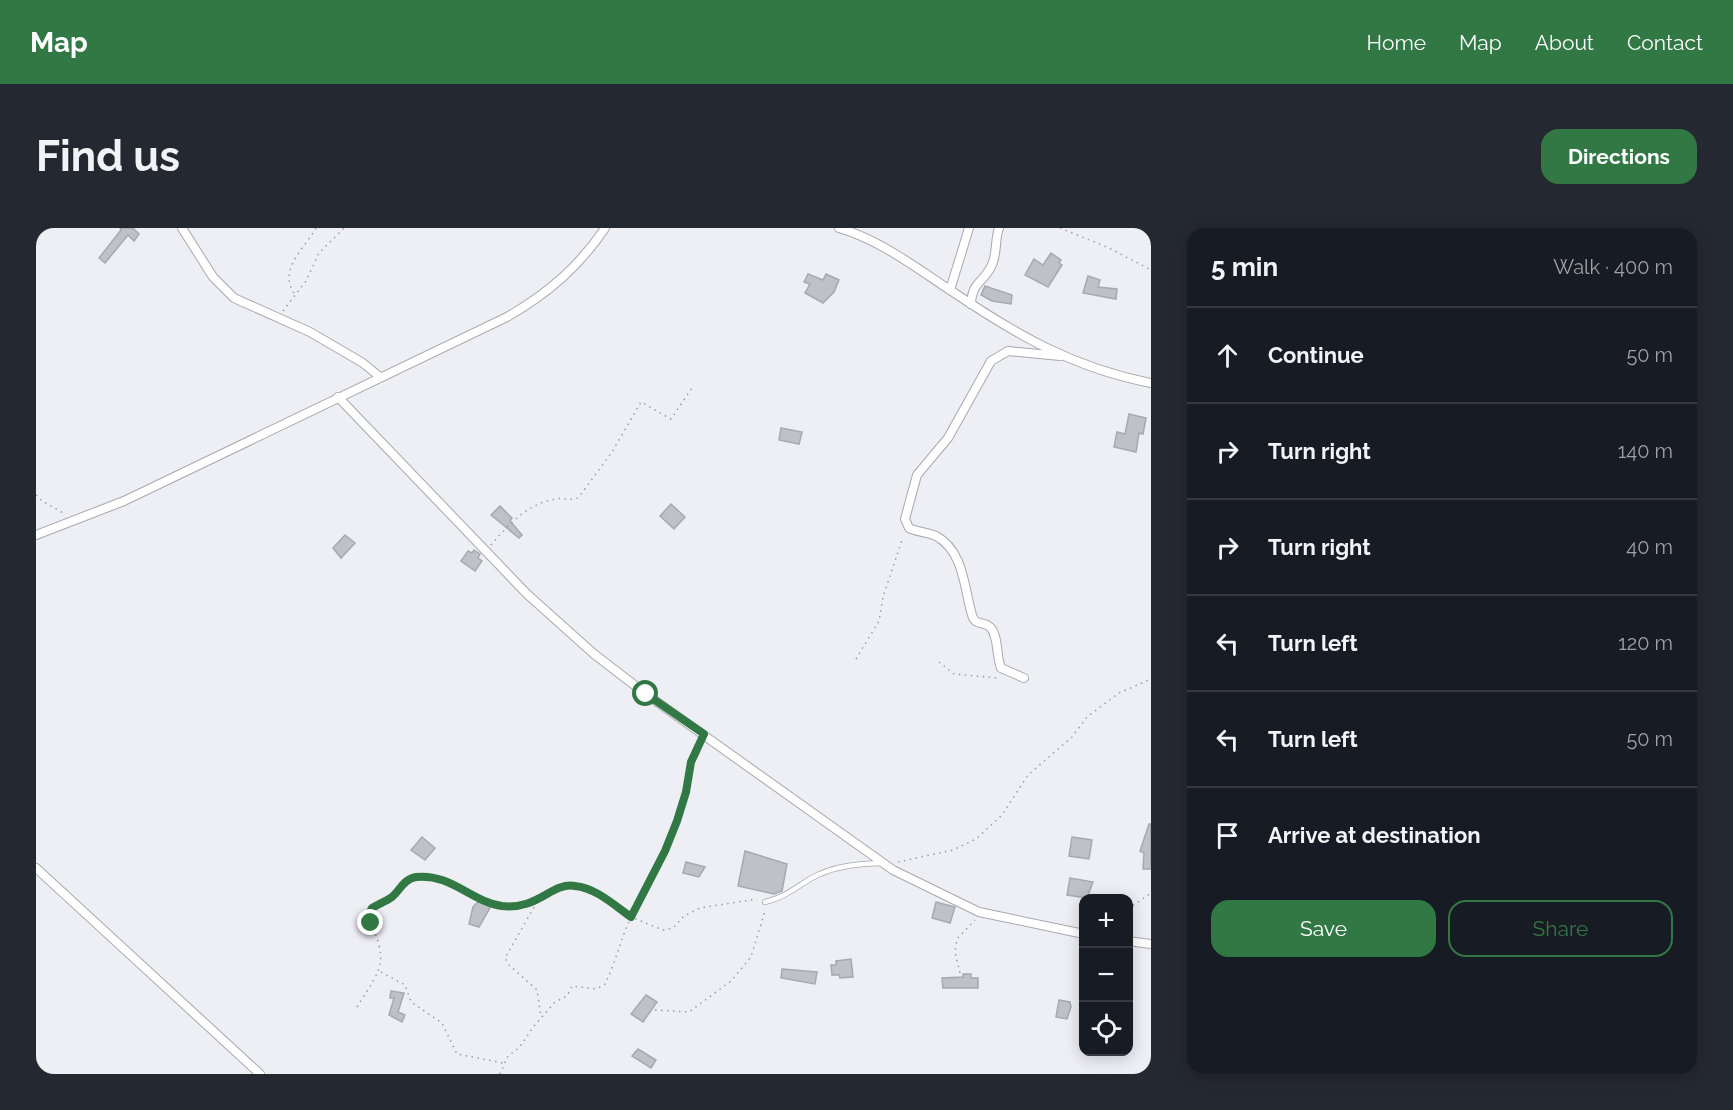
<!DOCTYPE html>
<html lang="en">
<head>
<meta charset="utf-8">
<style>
	body { margin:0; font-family:Raleway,sans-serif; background:#242831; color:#f1f3f6 }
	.controls { position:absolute; right:18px; bottom:18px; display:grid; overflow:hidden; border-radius:12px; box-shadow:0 3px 15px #0003 }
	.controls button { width:54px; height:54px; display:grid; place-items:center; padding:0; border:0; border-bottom:2px solid #363941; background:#171b24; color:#f1f3f6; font:30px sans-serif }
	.stop { position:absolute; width:18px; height:18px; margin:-14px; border:4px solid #317844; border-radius:50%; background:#fff }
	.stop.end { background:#317844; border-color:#fff; box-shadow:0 2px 6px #0008 }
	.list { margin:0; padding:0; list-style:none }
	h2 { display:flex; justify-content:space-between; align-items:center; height:78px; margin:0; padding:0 24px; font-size:26px }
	h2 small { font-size:20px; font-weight:400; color:#9ea1a6 }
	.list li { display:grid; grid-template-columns:39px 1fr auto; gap:18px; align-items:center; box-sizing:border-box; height:96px; padding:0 24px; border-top:2px solid #363941 }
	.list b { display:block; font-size:22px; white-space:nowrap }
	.list em { font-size:20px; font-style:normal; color:#9ea1a6 }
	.actions { display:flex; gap:12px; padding:18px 24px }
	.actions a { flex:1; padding:14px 0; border:2px solid #317844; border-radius:18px; text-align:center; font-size:21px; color:#317844 }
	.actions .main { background:#317844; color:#fff }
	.icon { flex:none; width:33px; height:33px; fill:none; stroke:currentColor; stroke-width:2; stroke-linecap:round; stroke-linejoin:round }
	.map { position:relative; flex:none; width:1115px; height:846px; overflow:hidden; border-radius:18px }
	header { display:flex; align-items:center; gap:36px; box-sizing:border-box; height:84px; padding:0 30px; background:#317844; color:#fff }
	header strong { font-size:28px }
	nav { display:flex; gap:33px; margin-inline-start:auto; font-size:21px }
	.intro { display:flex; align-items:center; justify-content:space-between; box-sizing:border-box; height:144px; padding:0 36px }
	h1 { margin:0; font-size:42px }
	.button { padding:15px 27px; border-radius:18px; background:#317844; color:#fff; font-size:21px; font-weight:700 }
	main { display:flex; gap:36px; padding:0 36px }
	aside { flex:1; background:#171b24; border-radius:18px; box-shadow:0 3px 15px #0003 }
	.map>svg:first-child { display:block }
</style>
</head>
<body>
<header>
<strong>Map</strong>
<nav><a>Home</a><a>Map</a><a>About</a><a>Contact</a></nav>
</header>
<div class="intro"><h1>Find us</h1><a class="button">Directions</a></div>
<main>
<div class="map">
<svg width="1115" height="846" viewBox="0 0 1115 846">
	<rect width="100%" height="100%" fill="#eeeef5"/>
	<g fill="#c0c0c7" stroke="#a8a9af" stroke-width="1.5">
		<path d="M84,0H97L103,6L98,13L92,7L69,35L63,30L85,2Z"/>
		<path d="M1015,25L1025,32L1023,35L1026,37L1012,59L989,47L998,31L1007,37Z"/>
		<path d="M772,46L787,52L790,46L803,52L798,64L787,75L769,65L774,56L768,54Z"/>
		<path d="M1052,48L1064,52L1062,59L1081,61L1080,71L1047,65Z"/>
		<path d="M949,58L976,67L975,76L956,73L945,67Z"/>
		<path d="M1093,186L1110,190L1107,206L1103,205L1100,224L1078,219L1081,204L1089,206Z"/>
		<path d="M745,200L766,204L763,216L743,212Z"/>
		<path d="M635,276L649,289L638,301L624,288Z"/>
		<path d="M464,278L476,290L474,293L486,307L483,310L455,287Z"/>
		<path d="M309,307L319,315L305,330L297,320Z"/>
		<path d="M438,322L444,326L442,330L446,333L439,343L425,333L432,323L436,325Z"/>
		<path d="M1113,596H1115V641H1107L1108,625L1104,623Z"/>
		<path d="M386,609L399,620L389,632L375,622Z"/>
		<path d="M1036,609L1056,612L1053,631L1033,628Z"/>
		<path d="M709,623L751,636L746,663L738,666L702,658Z"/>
		<path d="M650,634L669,639L663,649L647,645Z"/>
		<path d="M1034,650L1057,654L1051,670L1031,667Z"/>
		<path d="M444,672L454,680L443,699L433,696L437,679Z"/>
		<path d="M900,674L919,679L914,695L896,690Z"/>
		<path d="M815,731L817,749L804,750L803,747H796L795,737H800V733Z"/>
		<path d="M746,741L781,744L779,756L745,750Z"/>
		<path d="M927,746H935V750H942V760H907L906,750L927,749Z"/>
		<path d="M355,763L368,765L362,784L369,787L366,794L353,787L358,770H354Z"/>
		<path d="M610,767L621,774L607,794L595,786Z"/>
		<path d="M1023,772L1034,774L1035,779L1031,791L1020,789Z"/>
		<path d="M602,821L620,832L615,840L596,828Z"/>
	</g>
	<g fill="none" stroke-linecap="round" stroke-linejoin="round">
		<defs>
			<path id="service" d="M729,674C747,670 758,661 774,651C796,638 821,636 846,635"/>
			<g id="minor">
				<path d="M146,0L177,49L198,70L274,104L327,135L344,149"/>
				<path d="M803,0C844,12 879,39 914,62C979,106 1037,140 1115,155"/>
				<path d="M914,62L933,0"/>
				<path d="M935,76C936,52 951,53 957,34C961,23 959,11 963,0"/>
				<path d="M302,169L491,366L558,426L610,466L857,642L943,684L1048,706"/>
				<path d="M0,307L88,273L471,89C511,66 543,39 569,0"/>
				<path d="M988,450L965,440C960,429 963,408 954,399C948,393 939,398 936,387C928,360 928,323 900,308C891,304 881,304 873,300L869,291L881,247L912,210L955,133L972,123L1024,128"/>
				<path d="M0,640L224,846"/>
				<path d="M1092,713L1115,716"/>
			</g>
		</defs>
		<use href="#service" stroke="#a8a9af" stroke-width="6"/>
		<use href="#minor" stroke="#a8a9af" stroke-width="10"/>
		<g stroke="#9c9ca1" stroke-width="1.5" stroke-dasharray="1.5 4.5" stroke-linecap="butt">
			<path d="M1024,0L1073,20L1115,42"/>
			<path d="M258,65C242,41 269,20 280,0"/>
			<path d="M247,83L270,53L283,25L308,0"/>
			<path d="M0,267L6,273L29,286"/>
			<path d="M455,317C472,297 492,275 520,271C528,269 536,274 543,269L576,224L605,174L635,191L658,157"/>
			<path d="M820,431L843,393L847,369L867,309"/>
			<path d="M903,434L918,446L962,450"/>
			<path d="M862,634L917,622L940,611L966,587L992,547L1036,509L1051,489L1083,465L1115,451"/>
			<path d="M501,674L469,730L473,737L501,762L505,789"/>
			<path d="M1092,681L1115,665"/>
			<path d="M345,744L369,757L375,774L406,795L421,826L467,835"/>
			<path d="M924,745L919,724L921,711L939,692"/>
			<path d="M321,779C347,737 353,736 332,688L333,683L354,670L369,654L379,649L419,656L450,674L480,679L501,674L524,659L540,658L553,662L595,689L627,702L637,700L648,688L664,680L721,671"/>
			<path d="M619,782L653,784L695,753L715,729L729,683"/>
			<path d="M464,846L472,828L483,820L498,798L519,774L531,768L536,758L561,761L569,756C580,734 585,709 596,687C612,655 630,624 642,591C651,566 652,539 664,515"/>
		</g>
		<use href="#service" stroke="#fff" stroke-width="4.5"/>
		<use href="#minor" stroke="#fff" stroke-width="8"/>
	</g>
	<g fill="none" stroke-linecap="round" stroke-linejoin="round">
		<path stroke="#317844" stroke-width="8" d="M335,695L332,688L336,680C342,676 349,674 356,669C364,662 368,651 380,649C414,645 436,674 466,678C503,682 515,654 539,658C560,660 578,677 595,689L629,623L641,593L650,564L655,534L668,506L610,466"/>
	</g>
</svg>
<div class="controls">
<button>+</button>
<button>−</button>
<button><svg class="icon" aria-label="locate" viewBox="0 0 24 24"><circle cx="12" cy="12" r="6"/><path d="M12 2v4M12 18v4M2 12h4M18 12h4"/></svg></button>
</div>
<div class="stop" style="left:610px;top:466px"></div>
<div class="stop end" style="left:335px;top:695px"></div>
</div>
<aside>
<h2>5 min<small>Walk · 400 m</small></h2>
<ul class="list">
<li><svg class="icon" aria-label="ahead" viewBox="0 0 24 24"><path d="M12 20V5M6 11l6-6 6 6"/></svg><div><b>Continue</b></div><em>50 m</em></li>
<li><svg class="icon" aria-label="right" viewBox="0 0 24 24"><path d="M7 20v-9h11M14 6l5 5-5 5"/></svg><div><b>Turn right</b></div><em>140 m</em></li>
<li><svg class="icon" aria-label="right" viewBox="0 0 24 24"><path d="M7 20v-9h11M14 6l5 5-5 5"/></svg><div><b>Turn right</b></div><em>40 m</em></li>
<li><svg class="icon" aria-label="left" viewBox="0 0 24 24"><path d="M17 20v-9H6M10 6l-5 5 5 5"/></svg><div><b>Turn left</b></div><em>120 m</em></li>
<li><svg class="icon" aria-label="left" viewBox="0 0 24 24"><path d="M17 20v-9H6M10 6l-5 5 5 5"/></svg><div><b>Turn left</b></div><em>50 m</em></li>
<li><svg class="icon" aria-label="arrive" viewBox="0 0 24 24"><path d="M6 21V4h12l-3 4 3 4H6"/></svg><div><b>Arrive at destination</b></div></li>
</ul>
<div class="actions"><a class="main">Save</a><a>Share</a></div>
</aside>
</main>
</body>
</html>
